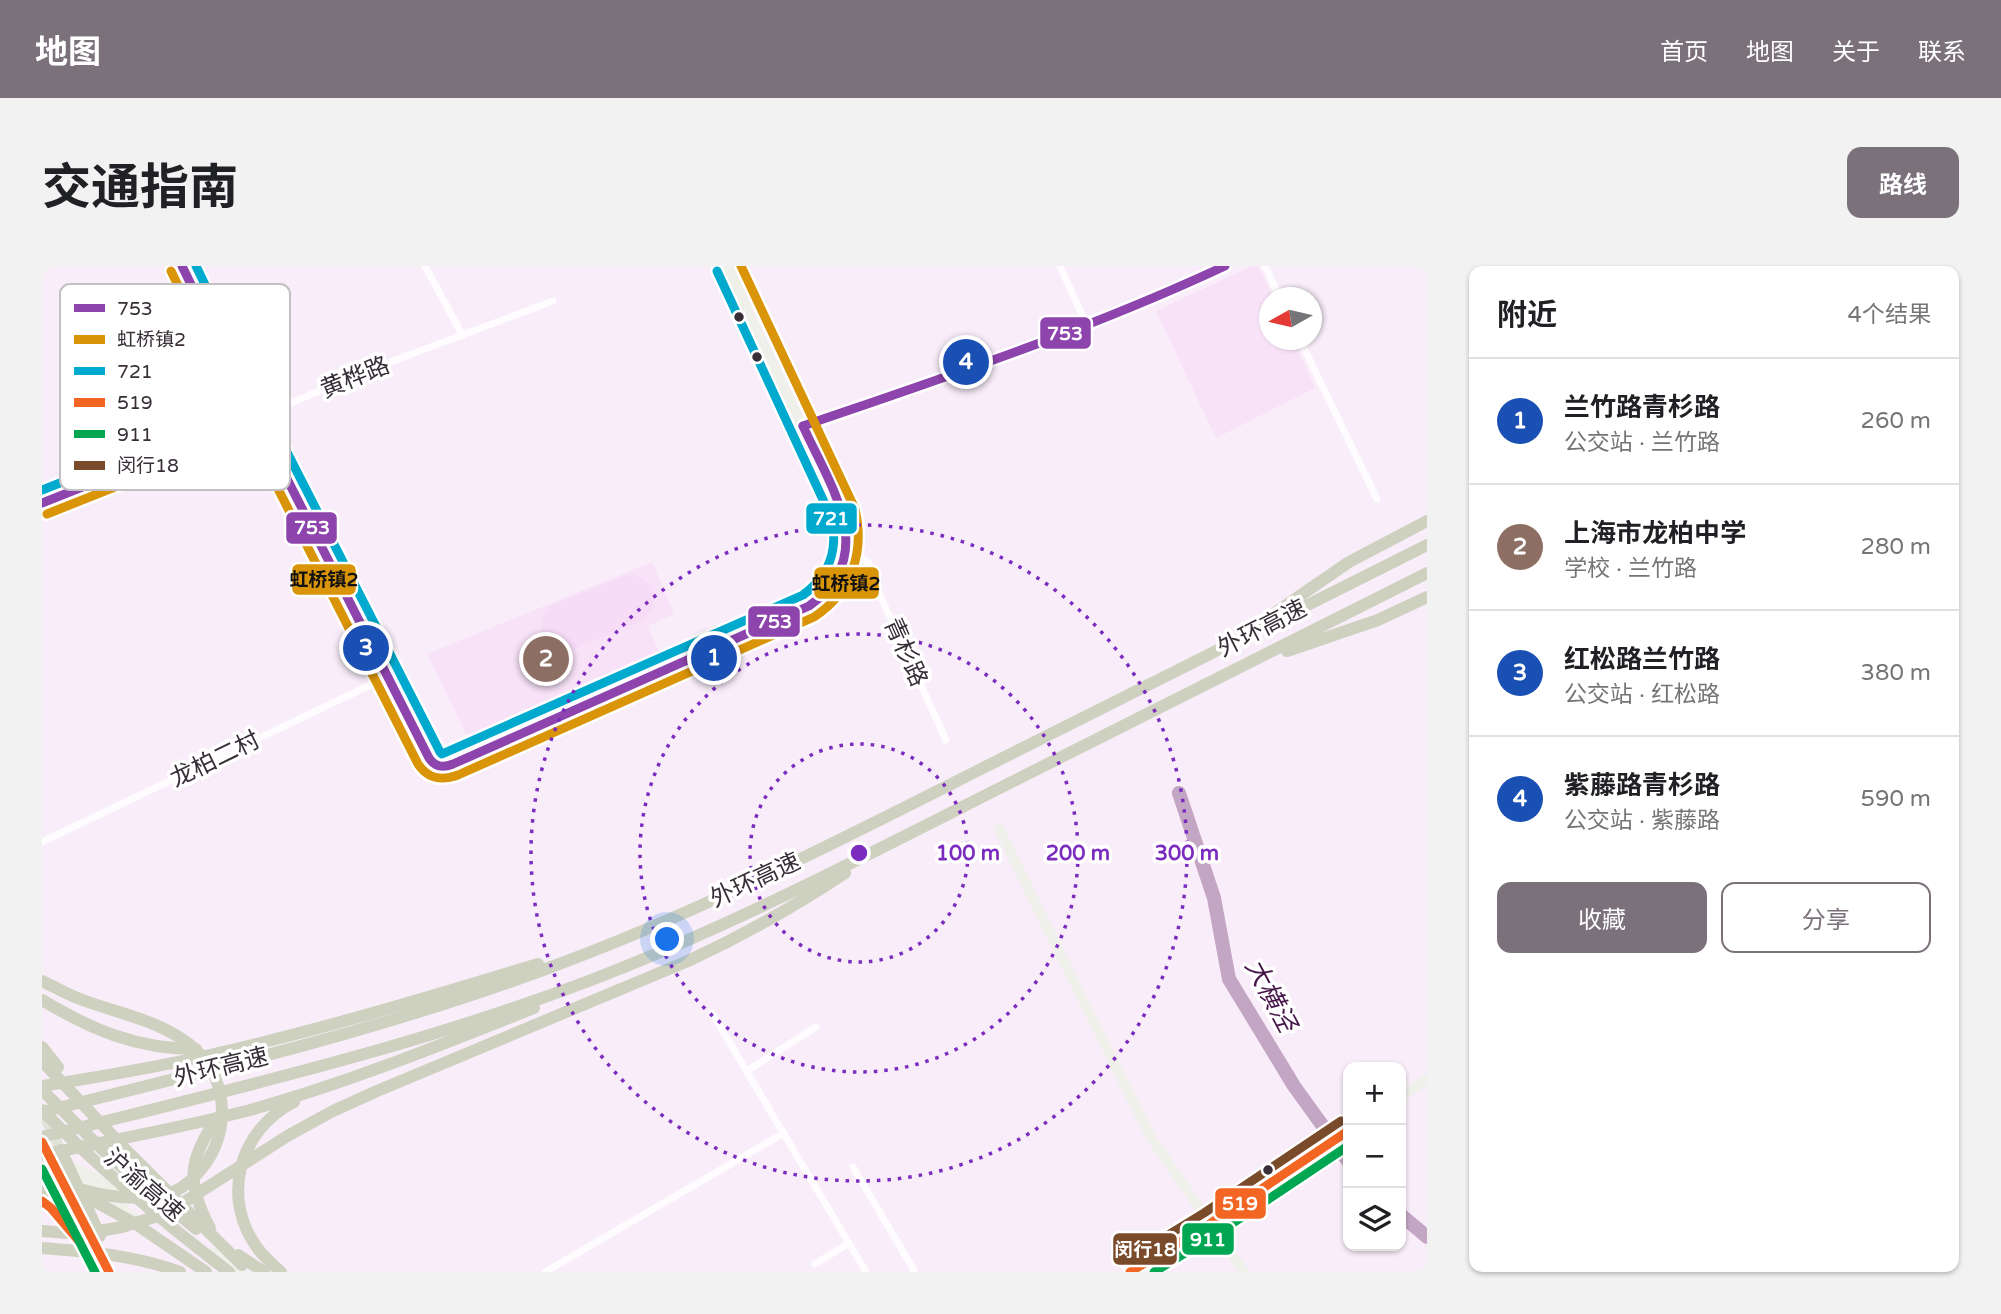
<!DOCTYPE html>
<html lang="zh">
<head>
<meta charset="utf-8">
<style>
	body { margin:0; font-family:"Varela Round","Noto Sans SC",sans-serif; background:#f2f2f2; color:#202124 }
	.controls { position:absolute; right:21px; bottom:21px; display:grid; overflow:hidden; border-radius:14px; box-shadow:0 2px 5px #0004 }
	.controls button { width:63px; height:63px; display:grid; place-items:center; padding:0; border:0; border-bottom:2px solid #e0e0e0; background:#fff; color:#202124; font:35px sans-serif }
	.compass { position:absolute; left:1217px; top:21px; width:63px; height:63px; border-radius:50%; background:#fff; box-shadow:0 2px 5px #0004; rotate:262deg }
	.you { position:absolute; left:626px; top:674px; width:24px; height:24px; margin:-18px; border:5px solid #fff; border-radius:50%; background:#1a73e8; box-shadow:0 0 0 10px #1a73e833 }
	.badge { display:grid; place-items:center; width:46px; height:46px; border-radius:50%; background:#7b717b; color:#fff; font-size:23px; font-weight:700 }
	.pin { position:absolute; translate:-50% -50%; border:4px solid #fff; box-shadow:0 2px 7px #0006 }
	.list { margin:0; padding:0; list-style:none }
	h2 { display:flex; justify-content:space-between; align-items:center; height:91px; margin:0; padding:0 28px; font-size:30px }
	h2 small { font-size:23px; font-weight:400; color:#757577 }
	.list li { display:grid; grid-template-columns:46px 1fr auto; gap:21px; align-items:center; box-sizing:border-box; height:126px; padding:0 28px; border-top:2px solid #e0e0e0 }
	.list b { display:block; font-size:26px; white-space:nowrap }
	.list p { margin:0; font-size:23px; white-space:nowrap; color:#757577 }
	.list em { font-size:23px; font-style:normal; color:#757577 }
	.actions { display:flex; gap:14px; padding:21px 28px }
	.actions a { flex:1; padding:16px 0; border:2px solid #7b717b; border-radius:14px; text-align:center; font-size:24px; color:#7b717b }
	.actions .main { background:#7b717b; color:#fff }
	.icon { flex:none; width:38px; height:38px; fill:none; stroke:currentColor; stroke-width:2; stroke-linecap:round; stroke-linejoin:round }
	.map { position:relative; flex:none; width:1385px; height:1006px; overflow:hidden; border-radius:14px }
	header { display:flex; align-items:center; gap:42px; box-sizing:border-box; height:98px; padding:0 35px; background:#7b717b; color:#fff }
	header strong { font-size:33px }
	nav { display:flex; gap:38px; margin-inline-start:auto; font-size:24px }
	.intro { display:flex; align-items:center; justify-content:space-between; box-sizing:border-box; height:168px; padding:0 42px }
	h1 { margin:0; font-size:49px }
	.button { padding:18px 32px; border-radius:14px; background:#7b717b; color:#fff; font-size:24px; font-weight:700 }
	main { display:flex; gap:42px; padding:0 42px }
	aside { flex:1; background:#fff; border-radius:14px; box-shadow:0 2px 5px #0004 }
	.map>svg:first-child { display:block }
</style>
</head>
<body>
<header>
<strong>地图</strong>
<nav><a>首页</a><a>地图</a><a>关于</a><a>联系</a></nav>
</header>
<div class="intro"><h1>交通指南</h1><a class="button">路线</a></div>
<main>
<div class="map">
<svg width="1385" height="1006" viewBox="0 0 1385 1006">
	<rect width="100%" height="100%" fill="#f9edf9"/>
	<g fill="#f7e2f7">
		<path d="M1210,0H1216L1231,31L1227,32V74H1251L1273,122L1174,172L1114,45Z"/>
		<path d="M610,296L632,348L606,360L622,398L431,482L385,388Z"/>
	</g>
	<path fill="#f7dcf8" d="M585,309C612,311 621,333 602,354L527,385C499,383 491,361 509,340Z"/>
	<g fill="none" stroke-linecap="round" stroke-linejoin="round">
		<g stroke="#c3a5c4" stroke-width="14">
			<path d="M1137,527L1172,632L1187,713L1252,820L1306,895"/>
			<path d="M1359,949L1385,971"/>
		</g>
		<g stroke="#fefcfe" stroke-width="7">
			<path d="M383,0L421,70"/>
			<path d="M1018,0L1045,60"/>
			<path d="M1223,0L1238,32"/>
			<path d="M1258,74L1335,233"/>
			<path d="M0,237L214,152L319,107L511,35"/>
			<path d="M804,285L826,296L836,325L904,474"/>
			<path d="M0,576L345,411"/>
			<path d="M670,747L824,1006"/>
			<path d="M705,805L774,761"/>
			<path d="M811,901L873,1006"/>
			<path d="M773,998L807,977"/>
			<path d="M503,1006L742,867"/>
		</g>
		<g stroke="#f0f0eb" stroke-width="10">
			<path d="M140,0L214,152L387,492C393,502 401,502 411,498L767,340C799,320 812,282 801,247L707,48L686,0"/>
			<path d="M761,160C903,111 1047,66 1183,0"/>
			<path d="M957,563L1109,872L1202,1006"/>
			<path d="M1359,830L1385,813"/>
			<path d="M5,887L86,929"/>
			<path d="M28,904L95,953"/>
			<path d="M170,986L199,1006"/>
			<path d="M1088,1006L1169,957L1306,865"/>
		</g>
		<path stroke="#e1e3d9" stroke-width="10" d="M0,847L19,884"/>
		<g stroke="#ced1bf" stroke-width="12">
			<path d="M1227,351L1307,296L1385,255"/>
			<path d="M1245,385L1336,354L1385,331"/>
			<path d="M0,715C13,721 25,728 38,733C77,748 123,755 154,784C189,818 188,874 155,908C147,917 136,925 125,928C82,939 41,924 0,912"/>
			<path d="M0,734C50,764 95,783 154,783"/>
			<path d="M0,781L16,801"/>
			<path d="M0,795L85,885L200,999"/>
			<path d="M0,820C56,811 112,802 168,789C278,764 387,731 496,698"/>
			<path d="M0,824L71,894L154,963"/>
			<path d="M0,844C58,903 121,956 187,1006"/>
			<path d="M0,846C169,804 338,764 501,704C650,650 792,577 933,506C1084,430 1234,355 1385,279"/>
			<path d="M0,871C183,825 367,783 544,716C680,664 810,597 940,531C1089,457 1237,382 1385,307"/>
			<path d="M3,883L67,1006"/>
			<path d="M19,884L58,970"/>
			<path d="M0,889C69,874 139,862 208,844C305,817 399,779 492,742"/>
			<path d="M0,923L20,944L28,956L54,1006"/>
			<path d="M43,930L94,958L164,1006"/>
			<path d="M168,962C144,917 146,894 175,852"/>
			<path d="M0,965L39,968L80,961L116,950L147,933L247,869L291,845L335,825L646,695C702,669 752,641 803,607"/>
			<path d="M0,982C48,986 92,989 138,1006"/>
			<path d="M196,989L222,1006"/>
			<path d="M239,1006C231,999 223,992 216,983C178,932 197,864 252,836"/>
		</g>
		<defs>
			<g id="bus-1">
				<path d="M140,0L214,152L387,492C393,501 401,502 411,498L767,340C839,289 788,220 761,160"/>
				<path d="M761,160C904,111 1046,64 1183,0"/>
				<path d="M0,237L214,152"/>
			</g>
			<g id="bus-2">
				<path d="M129,5L203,158L376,498C386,513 399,515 416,509L772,351C810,326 823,286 813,243L699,0"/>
				<path d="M5,248L219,163"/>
			</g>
			<g id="bus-3">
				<path d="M154,0L225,147L398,486L400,488L761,329C787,310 797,283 789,251L675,5"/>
				<path d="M0,224L209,141"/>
			</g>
			<g id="bus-4">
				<path d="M0,876L67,1006"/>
				<path d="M0,935L9,942L37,975"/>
				<path d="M1088,1006L1169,957L1306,865"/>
			</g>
			<g id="bus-5">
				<path d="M0,903L53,1006"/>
				<path d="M1112,1006L1176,967L1306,880"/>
			</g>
			<path id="bus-6" d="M1082,996L1162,947L1299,855"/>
		</defs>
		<use href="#bus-1" stroke="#fff" stroke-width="14"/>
		<use href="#bus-2" stroke="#fff" stroke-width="14"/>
		<use href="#bus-3" stroke="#fff" stroke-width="14"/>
		<use href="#bus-4" stroke="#fff" stroke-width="14"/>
		<use href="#bus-5" stroke="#fff" stroke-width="14"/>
		<use href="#bus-6" stroke="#fff" stroke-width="14"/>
		<use href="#bus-1" stroke="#8e44ad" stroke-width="9"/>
		<use href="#bus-2" stroke="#da9408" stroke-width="9"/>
		<use href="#bus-3" stroke="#00a9ce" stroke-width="9"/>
		<use href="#bus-4" stroke="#f26522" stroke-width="9"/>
		<use href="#bus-5" stroke="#00a651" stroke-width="9"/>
		<use href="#bus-6" stroke="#7a4b2a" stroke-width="9"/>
	</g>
	<g fill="none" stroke="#7b2cbf" stroke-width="3.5" stroke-dasharray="3.5 7">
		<circle cx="817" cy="587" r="109"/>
		<circle cx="817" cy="587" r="219"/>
		<circle cx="817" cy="587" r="328"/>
	</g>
	<g fill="#372e37" stroke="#fff" stroke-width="2.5">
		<circle cx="697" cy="51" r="6"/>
		<circle cx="715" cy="91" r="6"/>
		<circle cx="1226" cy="904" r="6"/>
	</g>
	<g text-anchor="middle" stroke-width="7" stroke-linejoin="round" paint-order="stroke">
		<g font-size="24" fill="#372e37" stroke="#fff">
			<text transform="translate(313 111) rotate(-22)" y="8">黄桦路</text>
			<text transform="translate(1220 362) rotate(-27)" y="8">外环高速</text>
			<text transform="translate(864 386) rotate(66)" y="8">青杉路</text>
			<text transform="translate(173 493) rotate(-26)" y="8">龙柏二村</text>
			<text transform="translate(713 614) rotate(-25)" y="8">外环高速</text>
			<text transform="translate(179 801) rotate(-14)" y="8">外环高速</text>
			<text transform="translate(102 919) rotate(41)" y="8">沪渝高速</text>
		</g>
		<g font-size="26" font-style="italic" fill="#46164a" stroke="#fff">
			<text transform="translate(1229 729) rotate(62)" y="9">大横泾</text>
		</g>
	</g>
	<rect x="18" y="18" width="230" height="206" rx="10" fill="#fff" stroke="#c3c0c3" stroke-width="2"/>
	<rect x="32" y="38" width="31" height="8" fill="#8e44ad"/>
	<rect x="32" y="69" width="31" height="9" fill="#da9408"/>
	<rect x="32" y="101" width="31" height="8" fill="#00a9ce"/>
	<rect x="32" y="132" width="31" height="9" fill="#f26522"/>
	<rect x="32" y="164" width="31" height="8" fill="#00a651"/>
	<rect x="32" y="195" width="31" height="9" fill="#7a4b2a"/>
	<g font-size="19" fill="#372e37">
		<text x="75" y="49">753</text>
		<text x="75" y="80">虹桥镇2</text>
		<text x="75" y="112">721</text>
		<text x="75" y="143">519</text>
		<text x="75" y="175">911</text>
		<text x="75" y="206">闵行18</text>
	</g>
	<circle cx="817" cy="587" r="10" fill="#7b2cbf" stroke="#fff" stroke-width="3.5"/>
	<g font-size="21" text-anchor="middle" font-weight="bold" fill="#7b2cbf" stroke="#fff" stroke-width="7" stroke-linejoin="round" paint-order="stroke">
		<text x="926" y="594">100 m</text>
		<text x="1036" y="594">200 m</text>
		<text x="1145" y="594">300 m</text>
	</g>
	<g stroke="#fff" stroke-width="2.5">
		<rect x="997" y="50" width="53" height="34" rx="7" fill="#8e44ad"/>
		<rect x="763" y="236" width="53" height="33" rx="7" fill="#00a9ce"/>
		<rect x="243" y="245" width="53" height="34" rx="7" fill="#8e44ad"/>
		<rect x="249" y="297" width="66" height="33" rx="7" fill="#da9408"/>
		<rect x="771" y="300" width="67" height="34" rx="7" fill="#da9408"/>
		<rect x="705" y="339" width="54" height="33" rx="7" fill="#8e44ad"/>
		<rect x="1172" y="921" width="53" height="33" rx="7" fill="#f26522"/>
		<rect x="1139" y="956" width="54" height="34" rx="7" fill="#00a651"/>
		<rect x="1070" y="966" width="66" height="34" rx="7" fill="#7a4b2a"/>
	</g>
	<g font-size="19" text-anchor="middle" font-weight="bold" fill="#fff">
		<text x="1023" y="74">753</text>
		<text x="789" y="259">721</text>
		<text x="270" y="268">753</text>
		<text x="732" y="362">753</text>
		<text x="1198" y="944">519</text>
		<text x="1166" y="980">911</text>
		<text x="1103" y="990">闵行18</text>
	</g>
	<g font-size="19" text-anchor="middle" font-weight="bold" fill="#111">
		<text x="282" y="320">虹桥镇2</text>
		<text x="804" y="324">虹桥镇2</text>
	</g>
</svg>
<div class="controls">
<button>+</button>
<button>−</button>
<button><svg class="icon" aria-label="layers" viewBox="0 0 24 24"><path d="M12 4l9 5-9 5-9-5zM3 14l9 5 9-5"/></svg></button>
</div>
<svg class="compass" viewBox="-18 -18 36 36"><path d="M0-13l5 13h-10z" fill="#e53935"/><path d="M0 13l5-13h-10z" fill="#757577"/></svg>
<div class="you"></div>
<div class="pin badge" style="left:672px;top:392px;background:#1a4fb4">1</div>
<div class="pin badge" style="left:504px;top:393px;background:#8d6e63">2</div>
<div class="pin badge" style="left:324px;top:382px;background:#1a4fb4">3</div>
<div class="pin badge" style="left:924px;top:96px;background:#1a4fb4">4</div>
</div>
<aside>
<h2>附近<small>4个结果</small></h2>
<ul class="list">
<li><span class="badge" style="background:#1a4fb4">1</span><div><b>兰竹路青杉路</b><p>公交站 · 兰竹路</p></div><em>260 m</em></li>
<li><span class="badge" style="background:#8d6e63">2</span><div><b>上海市龙柏中学</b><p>学校 · 兰竹路</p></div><em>280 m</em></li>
<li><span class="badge" style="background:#1a4fb4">3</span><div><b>红松路兰竹路</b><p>公交站 · 红松路</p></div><em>380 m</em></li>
<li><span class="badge" style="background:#1a4fb4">4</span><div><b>紫藤路青杉路</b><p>公交站 · 紫藤路</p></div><em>590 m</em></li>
</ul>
<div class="actions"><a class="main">收藏</a><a>分享</a></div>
</aside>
</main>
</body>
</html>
